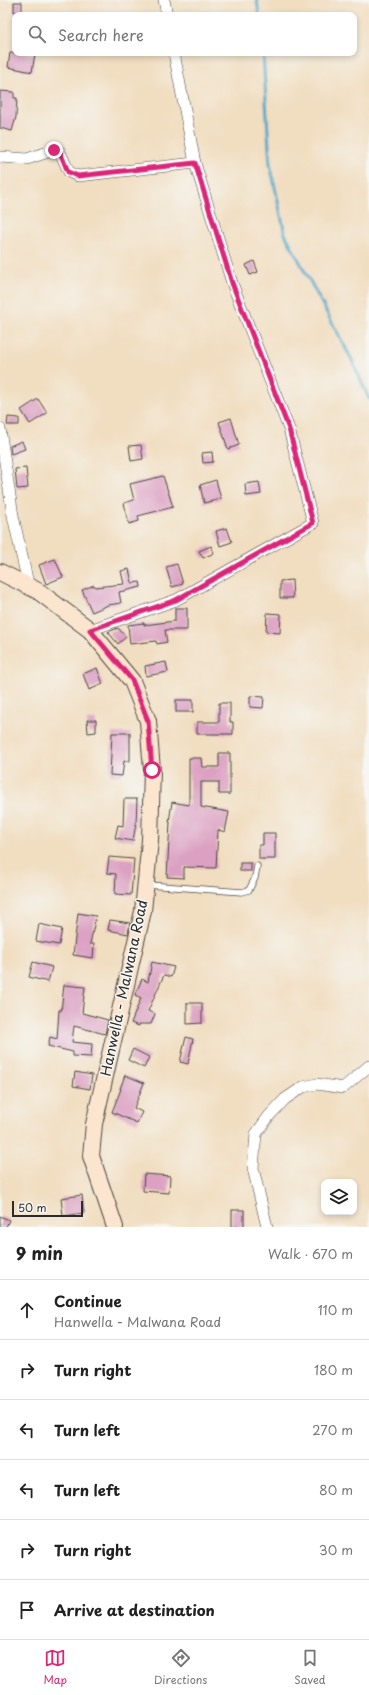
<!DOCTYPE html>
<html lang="en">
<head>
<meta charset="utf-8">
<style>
	body { margin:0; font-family:"Playpen Sans",sans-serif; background:#f2f2f2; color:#222 }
	.controls { position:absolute; right:12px; bottom:12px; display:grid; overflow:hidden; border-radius:8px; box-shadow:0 2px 6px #0003 }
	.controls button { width:36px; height:36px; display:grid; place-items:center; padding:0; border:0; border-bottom:1px solid #e0e0e0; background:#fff; color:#222; font:20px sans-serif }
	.scale { position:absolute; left:12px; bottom:10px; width:71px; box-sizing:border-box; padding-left:4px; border:2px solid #2b2b2b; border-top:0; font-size:11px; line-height:14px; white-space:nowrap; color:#2b2b2b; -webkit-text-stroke:3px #f6f6f2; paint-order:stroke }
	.stop { position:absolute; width:12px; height:12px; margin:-9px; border:3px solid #db2777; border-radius:50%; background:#fff }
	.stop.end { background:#db2777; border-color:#fff; box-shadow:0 1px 4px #0008 }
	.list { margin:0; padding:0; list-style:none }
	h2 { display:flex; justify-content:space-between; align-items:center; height:52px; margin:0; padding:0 16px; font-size:17px }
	h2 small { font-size:13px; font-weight:400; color:#767676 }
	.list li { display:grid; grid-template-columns:26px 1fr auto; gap:12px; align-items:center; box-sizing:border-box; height:60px; padding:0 16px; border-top:1px solid #e0e0e0 }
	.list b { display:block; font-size:15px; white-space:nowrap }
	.list p { margin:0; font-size:13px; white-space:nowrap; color:#767676 }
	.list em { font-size:13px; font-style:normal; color:#767676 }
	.icon { flex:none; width:22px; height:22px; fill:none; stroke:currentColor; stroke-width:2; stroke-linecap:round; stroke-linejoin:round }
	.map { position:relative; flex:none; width:369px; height:1227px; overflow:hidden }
	.search { position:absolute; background:#fff; box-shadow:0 2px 6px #0003; left:12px; right:12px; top:12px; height:44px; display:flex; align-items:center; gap:10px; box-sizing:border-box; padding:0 14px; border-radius:8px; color:#767676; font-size:15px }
	.sheet { height:412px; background:#fff }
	nav { display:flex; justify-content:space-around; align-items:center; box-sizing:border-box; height:56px; border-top:1px solid #e0e0e0; background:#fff; font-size:11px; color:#767676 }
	nav a { display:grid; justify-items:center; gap:2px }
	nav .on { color:#db2777 }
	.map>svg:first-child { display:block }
</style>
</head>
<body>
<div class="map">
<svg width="369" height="1227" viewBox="0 0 369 1227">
	<rect width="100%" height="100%" fill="#f6f6f2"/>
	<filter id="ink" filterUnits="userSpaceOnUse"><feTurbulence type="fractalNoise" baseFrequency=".025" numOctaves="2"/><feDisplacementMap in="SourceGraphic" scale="8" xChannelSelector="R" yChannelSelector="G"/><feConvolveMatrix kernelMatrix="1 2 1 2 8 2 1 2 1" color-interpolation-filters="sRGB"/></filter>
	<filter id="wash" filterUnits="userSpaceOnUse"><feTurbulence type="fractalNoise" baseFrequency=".012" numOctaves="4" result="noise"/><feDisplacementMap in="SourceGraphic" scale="16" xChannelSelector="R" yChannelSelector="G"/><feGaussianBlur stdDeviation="0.9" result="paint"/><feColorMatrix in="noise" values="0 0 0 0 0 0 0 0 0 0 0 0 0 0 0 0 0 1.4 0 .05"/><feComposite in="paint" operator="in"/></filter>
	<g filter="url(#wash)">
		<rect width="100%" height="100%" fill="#f1ddbf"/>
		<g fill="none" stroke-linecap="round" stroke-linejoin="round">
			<g stroke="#49a5c8" stroke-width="3">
				<path d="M257,0L259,15"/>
				<path d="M263,53L270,164L285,234L352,360L369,399"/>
			</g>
		</g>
		<g id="blocks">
			<g fill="#dca0c2">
				<path d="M14,2H22V13L14,12Z"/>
				<path d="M10,53L35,54L32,72L8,67Z"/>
				<path d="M0,91L14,92V98H17L16,117L12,131L0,128Z"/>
				<path d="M254,261L258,272L250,275L246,265Z"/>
				<path d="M38,399L47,413L30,424L21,410Z"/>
				<path d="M8,417L19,418V425H7Z"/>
				<path d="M231,418L239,445L228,449L219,422Z"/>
				<path d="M22,441L25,449L11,454L10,446Z"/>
				<path d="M141,445L143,459L131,461L129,446Z"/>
				<path d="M212,452L213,462L203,463L202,453Z"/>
				<path d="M26,468L28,488L17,489L15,469Z"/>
				<path d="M163,476L173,507L138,516L139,521L129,524L124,503L134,500L130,484Z"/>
				<path d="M216,480L221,499L204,503L200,485Z"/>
				<path d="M259,482L261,494L246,496L245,484Z"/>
				<path d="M227,528L232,542L220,546L216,531Z"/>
				<path d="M211,546L214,553L203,558L199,551Z"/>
				<path d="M55,559L63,577L46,584L39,565Z"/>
				<path d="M177,564L183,584L172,587L166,567Z"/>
				<path d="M129,569L132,583L140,582L141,587L119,592L121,603L108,605L92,612L82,590L94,585L95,587L124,584L121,571Z"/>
				<path d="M292,580L293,598H280V581Z"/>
				<path d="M175,608H187V630H165L167,642L157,644L156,641L130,644L128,625L144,623V625L175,621Z"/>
				<path d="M267,613L281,614L280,633L266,632Z"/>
				<path d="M118,628L126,637L118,644L108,632Z"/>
				<path d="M166,662L168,672L146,676L145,666Z"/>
				<path d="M97,668L103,684L89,690L83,674Z"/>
				<path d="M250,696L264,697L263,708L250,707Z"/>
				<rect x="176" y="700" width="17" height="12"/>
				<path d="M219,703H230V722H233V734H197V722H219Z"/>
				<path d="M87,720H96V732L88,733Z"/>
				<path d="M112,733H130V761H124L122,776L110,775Z"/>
				<path d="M219,753H230V794H219V782H201V807L229,812L225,832L218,830L216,868L184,867V878L167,877L170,822H169L172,802L189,805V758H201L202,767H219Z"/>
				<path d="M124,799H137L136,823L133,841L115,838L118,825L123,826Z"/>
				<path d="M263,833H275V859H259V845H263Z"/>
				<path d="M109,857L134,859L131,895L115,894L116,874L107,873Z"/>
				<rect x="240" y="863" width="11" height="8"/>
				<path d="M78,913L96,916L90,944H94L93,958L73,955Z"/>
				<path d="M110,920L130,923L128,934L108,930Z"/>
				<path d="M39,924L62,929L59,945L36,941Z"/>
				<path d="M33,962L52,967L48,982L29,977Z"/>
				<path d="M152,962L174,967L171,977L164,975L148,1011L155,1014L151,1024H139V1026L131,1023L141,998L135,995L142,979L148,982Z"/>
				<path d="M64,985L85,987L82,1013L108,1020L105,1034L74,1026L72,1042L92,1044L91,1057L73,1056V1052L48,1046L50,1037L57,1039L59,1010L61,1011Z"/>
				<path d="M187,1003H202V1023L187,1024Z"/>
				<path d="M186,1037L193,1039L188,1064L180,1062Z"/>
				<path d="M133,1049L149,1057L144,1068L128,1060Z"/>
				<path d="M75,1072L92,1075L90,1089L73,1086Z"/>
				<path d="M125,1075L144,1083L134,1108L142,1112L137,1123L112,1112L121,1089H120Z"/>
				<path d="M144,1174L170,1176L169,1193L143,1191Z"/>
				<path d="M82,1195L84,1213L63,1216L61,1198Z"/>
				<rect x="232" y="1210" width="12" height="17"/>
				<path d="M0,1216L9,1220L6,1227H0Z"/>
			</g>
		</g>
	</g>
	<g filter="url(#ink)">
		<use href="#blocks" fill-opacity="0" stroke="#494641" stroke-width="1"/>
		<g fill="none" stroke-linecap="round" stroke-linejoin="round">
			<defs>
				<path id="lane" d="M148,885L242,892L249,890L255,878L257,866"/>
				<g id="street">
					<path d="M164,0L167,15"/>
					<path d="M0,157L27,159L54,150L60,152L69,172L78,176L195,163"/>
					<path d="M0,429L13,516L29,588"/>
					<path d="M90,630L176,600L313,523L289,429L232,283L195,163L174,53"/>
					<path d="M267,1227L253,1168L256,1134L269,1116L285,1099L303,1087L317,1084L343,1088L369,1066"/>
				</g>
				<path id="secondary" d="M0,572L38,591L90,630L132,681L148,721L152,770L150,840L143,911L94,1124L91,1156L115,1227"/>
			</defs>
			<use href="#lane" stroke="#494641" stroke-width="7"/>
			<use href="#street" stroke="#494641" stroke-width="12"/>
			<use href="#secondary" stroke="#494641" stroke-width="18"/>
			<use href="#lane" stroke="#fff" stroke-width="5.5"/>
			<use href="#street" stroke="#fff" stroke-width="11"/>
			<use href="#secondary" stroke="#fbe5cf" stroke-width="16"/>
		</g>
	</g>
	<g fill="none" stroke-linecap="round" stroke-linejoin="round" filter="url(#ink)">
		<path stroke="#db2777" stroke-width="5" d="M54,150L60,152L68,172L78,176L195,163L232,283L289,429L313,523L176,600L90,630L132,680L148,721L152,770"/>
	</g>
	<g text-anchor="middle" stroke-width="3" stroke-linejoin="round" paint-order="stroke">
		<g font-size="14" fill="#2b2b2b" stroke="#f6f6f2">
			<text transform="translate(124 988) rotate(-78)" y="5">Hanwella - Malwana Road</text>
		</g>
	</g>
</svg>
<div class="controls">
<button><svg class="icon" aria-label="layers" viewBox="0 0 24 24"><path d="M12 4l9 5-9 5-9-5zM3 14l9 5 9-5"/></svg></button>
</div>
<div class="scale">50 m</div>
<div class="stop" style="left:152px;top:770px"></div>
<div class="stop end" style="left:54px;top:150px"></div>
<div class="search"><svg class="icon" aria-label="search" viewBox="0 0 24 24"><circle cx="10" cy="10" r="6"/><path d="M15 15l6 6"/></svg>Search here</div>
</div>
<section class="sheet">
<h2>9 min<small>Walk · 670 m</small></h2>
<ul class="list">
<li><svg class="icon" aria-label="ahead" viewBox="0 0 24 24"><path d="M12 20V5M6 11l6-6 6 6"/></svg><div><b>Continue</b><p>Hanwella - Malwana Road</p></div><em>110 m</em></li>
<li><svg class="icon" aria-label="right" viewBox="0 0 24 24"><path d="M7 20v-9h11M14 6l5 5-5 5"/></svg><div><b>Turn right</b></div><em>180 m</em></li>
<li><svg class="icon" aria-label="left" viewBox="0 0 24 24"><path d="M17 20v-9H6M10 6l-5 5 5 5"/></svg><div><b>Turn left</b></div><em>270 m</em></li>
<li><svg class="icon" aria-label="left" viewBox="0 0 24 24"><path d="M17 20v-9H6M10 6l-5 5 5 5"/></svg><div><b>Turn left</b></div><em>80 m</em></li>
<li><svg class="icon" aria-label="right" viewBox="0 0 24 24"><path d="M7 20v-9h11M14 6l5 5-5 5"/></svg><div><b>Turn right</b></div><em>30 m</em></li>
<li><svg class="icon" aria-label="arrive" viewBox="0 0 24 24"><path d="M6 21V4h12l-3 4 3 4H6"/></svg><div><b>Arrive at destination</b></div></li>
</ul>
</section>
<nav>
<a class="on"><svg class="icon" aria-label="map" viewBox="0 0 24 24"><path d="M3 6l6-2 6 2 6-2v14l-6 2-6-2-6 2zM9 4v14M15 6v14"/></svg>Map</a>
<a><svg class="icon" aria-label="directions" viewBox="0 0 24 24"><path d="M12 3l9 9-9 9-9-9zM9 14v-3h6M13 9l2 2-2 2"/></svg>Directions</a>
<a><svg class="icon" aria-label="saved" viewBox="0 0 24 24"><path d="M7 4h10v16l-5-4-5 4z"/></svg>Saved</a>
</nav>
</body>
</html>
